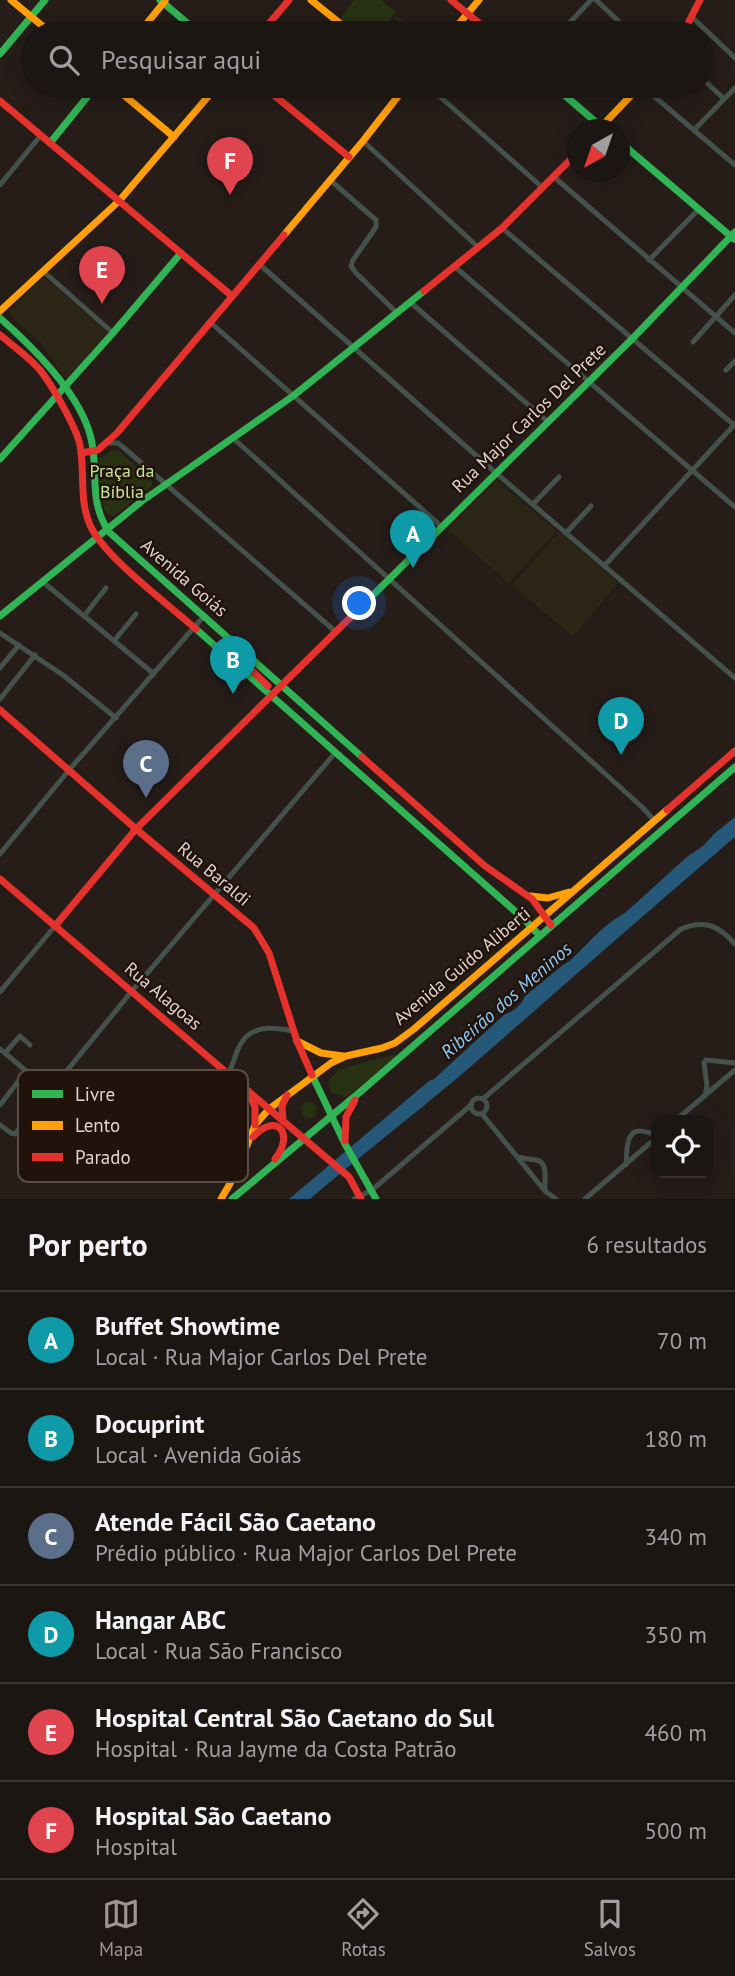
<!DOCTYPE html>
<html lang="pt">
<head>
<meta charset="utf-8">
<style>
	body { margin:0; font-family:"PT Sans",sans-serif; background:#292321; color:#f1f3f6 }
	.controls { position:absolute; right:21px; bottom:21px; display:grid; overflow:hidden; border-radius:14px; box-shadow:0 4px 18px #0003 }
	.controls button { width:63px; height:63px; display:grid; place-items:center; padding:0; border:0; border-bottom:2px solid #3a3533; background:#1c1613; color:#f1f3f6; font:35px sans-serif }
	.compass { position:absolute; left:567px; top:119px; width:63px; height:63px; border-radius:50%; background:#1c1613; box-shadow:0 4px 18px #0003; rotate:220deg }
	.you { position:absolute; left:360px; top:604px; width:24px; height:24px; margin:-18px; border:5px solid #fff; border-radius:50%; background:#1a73e8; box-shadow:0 0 0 10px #1a73e833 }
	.badge { display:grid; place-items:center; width:46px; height:46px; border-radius:50%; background:#9e958f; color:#fff; font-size:23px; font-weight:700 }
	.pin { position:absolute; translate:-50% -58px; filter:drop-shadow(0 2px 4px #0008) }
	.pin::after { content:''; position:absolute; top:37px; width:24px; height:21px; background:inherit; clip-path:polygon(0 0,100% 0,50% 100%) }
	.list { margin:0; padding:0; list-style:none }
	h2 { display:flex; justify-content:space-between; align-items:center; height:91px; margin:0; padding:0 28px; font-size:30px }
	h2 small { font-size:23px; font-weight:400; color:#a09fa0 }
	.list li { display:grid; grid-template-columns:46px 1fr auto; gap:21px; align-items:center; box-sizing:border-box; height:98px; padding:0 28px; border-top:2px solid #3a3533 }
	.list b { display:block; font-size:26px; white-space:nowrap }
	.list p { margin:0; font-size:23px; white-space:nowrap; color:#a09fa0 }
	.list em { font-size:23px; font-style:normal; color:#a09fa0 }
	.icon { flex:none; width:38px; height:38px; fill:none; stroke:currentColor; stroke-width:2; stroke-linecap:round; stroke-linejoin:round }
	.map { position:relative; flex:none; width:735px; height:1199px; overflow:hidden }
	.search { position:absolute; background:#1c1613; box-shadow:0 4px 18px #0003; left:21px; right:21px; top:21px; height:77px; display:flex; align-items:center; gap:18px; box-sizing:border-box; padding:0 24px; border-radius:38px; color:#a09fa0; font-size:26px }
	.sheet { height:679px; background:#1c1613 }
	nav { display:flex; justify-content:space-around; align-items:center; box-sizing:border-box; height:98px; border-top:2px solid #3a3533; background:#1c1613; font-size:19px; color:#a09fa0 }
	nav a { display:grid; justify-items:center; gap:4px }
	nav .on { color:#9e958f }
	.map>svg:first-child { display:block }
</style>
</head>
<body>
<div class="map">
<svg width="735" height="1199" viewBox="0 0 735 1199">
	<rect width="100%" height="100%" fill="#261d19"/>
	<g fill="#2c2616">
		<path d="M397,16L420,33H382Z"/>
		<path d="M44,277L108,333L66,379L39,340L14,320L9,311Z"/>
		<path d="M496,480L557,531L509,583L448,530Z"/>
		<path d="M559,532L618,583L573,637L512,585Z"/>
	</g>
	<g fill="#283213">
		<path d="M354,0H381L396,12L377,33H357L340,20Z"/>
		<path d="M112,450L119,451L152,481L153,485L114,516L108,514L104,510L98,467L100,459Z"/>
		<path d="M393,1055L396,1056L347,1097L331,1093L328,1081L339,1070L346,1067Z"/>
		<circle cx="309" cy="1110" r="8"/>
	</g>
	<path fill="#26587a" d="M735,817V837C643,915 553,995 462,1074C412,1116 360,1156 310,1199H289L429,1081L434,1079L505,1014C514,1012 522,1004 525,996L563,965C573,960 577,953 585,946C596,934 610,921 625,913L688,856L703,846L715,833Z"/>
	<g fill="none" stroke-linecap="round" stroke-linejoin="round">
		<g stroke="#45524c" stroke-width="5">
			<path d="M596,0L631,33"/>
			<path d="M692,17L735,58"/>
			<path d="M560,33L591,0"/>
			<path d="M702,78L724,99"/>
			<path d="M428,86L543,188"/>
			<path d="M642,86L735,165"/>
			<path d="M694,130L735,88"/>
			<path d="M363,141L478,247"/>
			<path d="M554,177L735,333"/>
			<path d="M330,180L376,220V227L353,260L351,266L356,273L397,313"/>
			<path d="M0,185L41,135"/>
			<path d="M502,228L734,425"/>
			<path d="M649,260L699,209"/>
			<path d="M259,264L496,473L735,678"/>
			<path d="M454,266L735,507"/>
			<path d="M43,271L113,333"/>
			<path d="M410,302L548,422"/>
			<path d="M210,322L441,526"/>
			<path d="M693,342L735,295"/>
			<path d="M726,370L735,361"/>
			<path d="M233,438L642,807L655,821"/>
			<path d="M107,443H118L123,447L336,632"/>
			<path d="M533,504L559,477"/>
			<path d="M566,533L591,506"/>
			<path d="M604,566L735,424"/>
			<path d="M43,582L154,674"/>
			<path d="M84,616L106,588"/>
			<path d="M0,633L63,675L116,718"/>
			<path d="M114,641L136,614"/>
			<path d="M0,668L19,645"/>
			<path d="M0,699L35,655"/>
			<path d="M0,854L69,770L204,616"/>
			<path d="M0,992L55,926"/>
			<path d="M0,1049L50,1091"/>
			<path d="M5,1053L20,1036L30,1045"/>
			<path d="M228,1073C234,1065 234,1056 239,1047C250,1024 273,1027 293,1031"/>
			<path d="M705,1096L707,1086L704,1063L706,1060L735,1063"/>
			<circle cx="479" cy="1106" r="8"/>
			<path d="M484,1098L681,929C705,919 719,926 735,944"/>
			<path d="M0,1105L26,1071"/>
			<path d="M482,1114L545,1191L556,1199"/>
			<path d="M676,1120L735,1070"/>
			<path d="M0,1125L11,1133L15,1134L132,991L335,753"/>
			<path d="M21,1127L60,1160"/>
			<path d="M518,1157C525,1159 529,1159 536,1160C549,1162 544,1180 545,1190"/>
			<path d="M626,1165C627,1155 625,1133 638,1131C643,1130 651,1134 656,1134"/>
			<path d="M354,1199L372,1190L471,1105"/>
			<path d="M585,1199L656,1138"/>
		</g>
		<g stroke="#30b455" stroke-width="7">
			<path d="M160,0L199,33"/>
			<path d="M0,54L45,0"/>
			<path d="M554,86L605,130"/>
			<path d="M620,142L734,239"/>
			<path d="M50,143L96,86"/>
			<path d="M0,318C34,348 84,397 92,443C98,476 89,502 109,532L362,757"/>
			<path d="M0,459L113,333L181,253"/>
			<path d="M367,601L633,338L735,232"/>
			<path d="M0,616L142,501L293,396L424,291"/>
			<path d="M196,629L525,920L539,935"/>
			<path d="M312,1075L345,1144L376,1199"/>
			<path d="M232,1199L360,1092L735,767"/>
		</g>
		<g stroke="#ff9f0a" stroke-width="7">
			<path d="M11,0L51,33"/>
			<path d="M311,0L352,33"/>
			<path d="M139,33L165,1"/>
			<path d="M451,33L479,0"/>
			<path d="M113,86L174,137"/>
			<path d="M599,129L640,86"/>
			<path d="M284,235L363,141L406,86"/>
			<path d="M0,311L119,201L217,86"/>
			<path d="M530,896L548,898L569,892"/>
			<path d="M297,1041L321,1053L343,1056"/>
			<path d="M221,1199L235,1175L255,1125L269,1109L331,1063L346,1056L382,1048L395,1043L414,1029L667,810"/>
		</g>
		<g stroke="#e5322d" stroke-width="7">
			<path d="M451,0L491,33"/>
			<path d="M261,33L289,0"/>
			<path d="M683,33L700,0"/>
			<path d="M263,86L349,157"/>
			<path d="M0,101L232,296"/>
			<path d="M424,291L502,228L578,152"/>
			<path d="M0,335C13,346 29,357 40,370C52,385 76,427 80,445C85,471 79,501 90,525C104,557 168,604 196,629"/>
			<path d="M81,453L98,450L117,433L284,235"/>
			<path d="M232,660L242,661L268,686"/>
			<path d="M0,710L136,829L254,928L269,953L297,1041L312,1075"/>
			<path d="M362,757L485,866L532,899L551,925"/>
			<path d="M667,810L735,751"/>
			<path d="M0,879L269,1109"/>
			<path d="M55,926L136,829L367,601"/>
			<path d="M248,1091L255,1107V1125"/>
			<path d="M269,1109L349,1177L361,1199"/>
			<path d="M283,1121L282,1106L287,1095"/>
			<path d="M253,1137C277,1111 295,1134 275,1159"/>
			<path d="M345,1141L346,1117L355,1100"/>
		</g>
	</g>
	<g text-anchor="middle" stroke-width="5" stroke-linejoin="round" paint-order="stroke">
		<g font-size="18" fill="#dfd5cf" stroke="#21130b">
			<text transform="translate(529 418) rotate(-44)" y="6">Rua Major Carlos Del Prete</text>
			<text transform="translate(184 578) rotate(41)" y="6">Avenida Goiás</text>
			<text transform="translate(214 874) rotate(40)" y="6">Rua Baraldi</text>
			<text transform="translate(462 966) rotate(-40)" y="6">Avenida Guido Aliberti</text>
			<text transform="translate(163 996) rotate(40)" y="6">Rua Alagoas</text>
		</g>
		<g font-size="18" fill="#c5e895" stroke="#21130b">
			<text x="122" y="477">Praça da<tspan x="122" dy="21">Bíblia</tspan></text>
		</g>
		<g font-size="19" font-style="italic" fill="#8dccfa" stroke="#21130b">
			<text transform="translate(506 1000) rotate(-41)" y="7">Ribeirão dos Meninos</text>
		</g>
	</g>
	<rect x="18" y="1070" width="230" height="112" rx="10" fill="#21130b" stroke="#5a4d46" stroke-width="2"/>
	<rect x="32" y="1090" width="31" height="8" fill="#30b455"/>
	<rect x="32" y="1121" width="31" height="9" fill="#ff9f0a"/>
	<rect x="32" y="1153" width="31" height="8" fill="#e5322d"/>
	<g font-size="19" fill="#dfd5cf">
		<text x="75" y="1101">Livre</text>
		<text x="75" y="1132">Lento</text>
		<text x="75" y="1164">Parado</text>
	</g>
</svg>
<div class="controls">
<button><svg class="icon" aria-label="locate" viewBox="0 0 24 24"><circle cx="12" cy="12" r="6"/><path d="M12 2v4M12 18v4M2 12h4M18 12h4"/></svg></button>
</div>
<svg class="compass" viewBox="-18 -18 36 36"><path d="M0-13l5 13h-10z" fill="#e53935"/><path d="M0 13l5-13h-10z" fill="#a09fa0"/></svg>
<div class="you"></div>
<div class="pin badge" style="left:413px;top:568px;background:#0f9aa8">A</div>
<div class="pin badge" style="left:233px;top:694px;background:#0f9aa8">B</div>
<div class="pin badge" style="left:146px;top:798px;background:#5c6f8a">C</div>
<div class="pin badge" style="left:621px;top:755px;background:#0f9aa8">D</div>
<div class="pin badge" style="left:102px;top:304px;background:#e0444e">E</div>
<div class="pin badge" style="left:230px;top:195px;background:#e0444e">F</div>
<div class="search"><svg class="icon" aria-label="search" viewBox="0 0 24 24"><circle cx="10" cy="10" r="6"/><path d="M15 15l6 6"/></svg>Pesquisar aqui</div>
</div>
<section class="sheet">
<h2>Por perto<small>6 resultados</small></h2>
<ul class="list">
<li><span class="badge" style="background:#0f9aa8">A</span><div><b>Buffet Showtime</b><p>Local · Rua Major Carlos Del Prete</p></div><em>70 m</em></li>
<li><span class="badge" style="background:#0f9aa8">B</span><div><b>Docuprint</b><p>Local · Avenida Goiás</p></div><em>180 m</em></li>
<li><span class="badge" style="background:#5c6f8a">C</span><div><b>Atende Fácil São Caetano</b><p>Prédio público · Rua Major Carlos Del Prete</p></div><em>340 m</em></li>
<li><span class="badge" style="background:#0f9aa8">D</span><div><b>Hangar ABC</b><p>Local · Rua São Francisco</p></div><em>350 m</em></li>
<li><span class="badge" style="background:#e0444e">E</span><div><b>Hospital Central São Caetano do Sul</b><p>Hospital · Rua Jayme da Costa Patrão</p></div><em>460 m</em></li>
<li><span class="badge" style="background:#e0444e">F</span><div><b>Hospital São Caetano</b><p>Hospital</p></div><em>500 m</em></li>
</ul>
</section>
<nav>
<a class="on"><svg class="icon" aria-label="map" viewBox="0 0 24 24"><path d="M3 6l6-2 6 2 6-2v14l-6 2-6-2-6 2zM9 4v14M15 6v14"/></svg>Mapa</a>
<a><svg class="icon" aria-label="directions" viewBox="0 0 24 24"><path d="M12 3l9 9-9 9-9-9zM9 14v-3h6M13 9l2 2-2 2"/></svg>Rotas</a>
<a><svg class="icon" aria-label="saved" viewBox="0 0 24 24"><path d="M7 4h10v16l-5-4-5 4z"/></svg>Salvos</a>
</nav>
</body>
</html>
